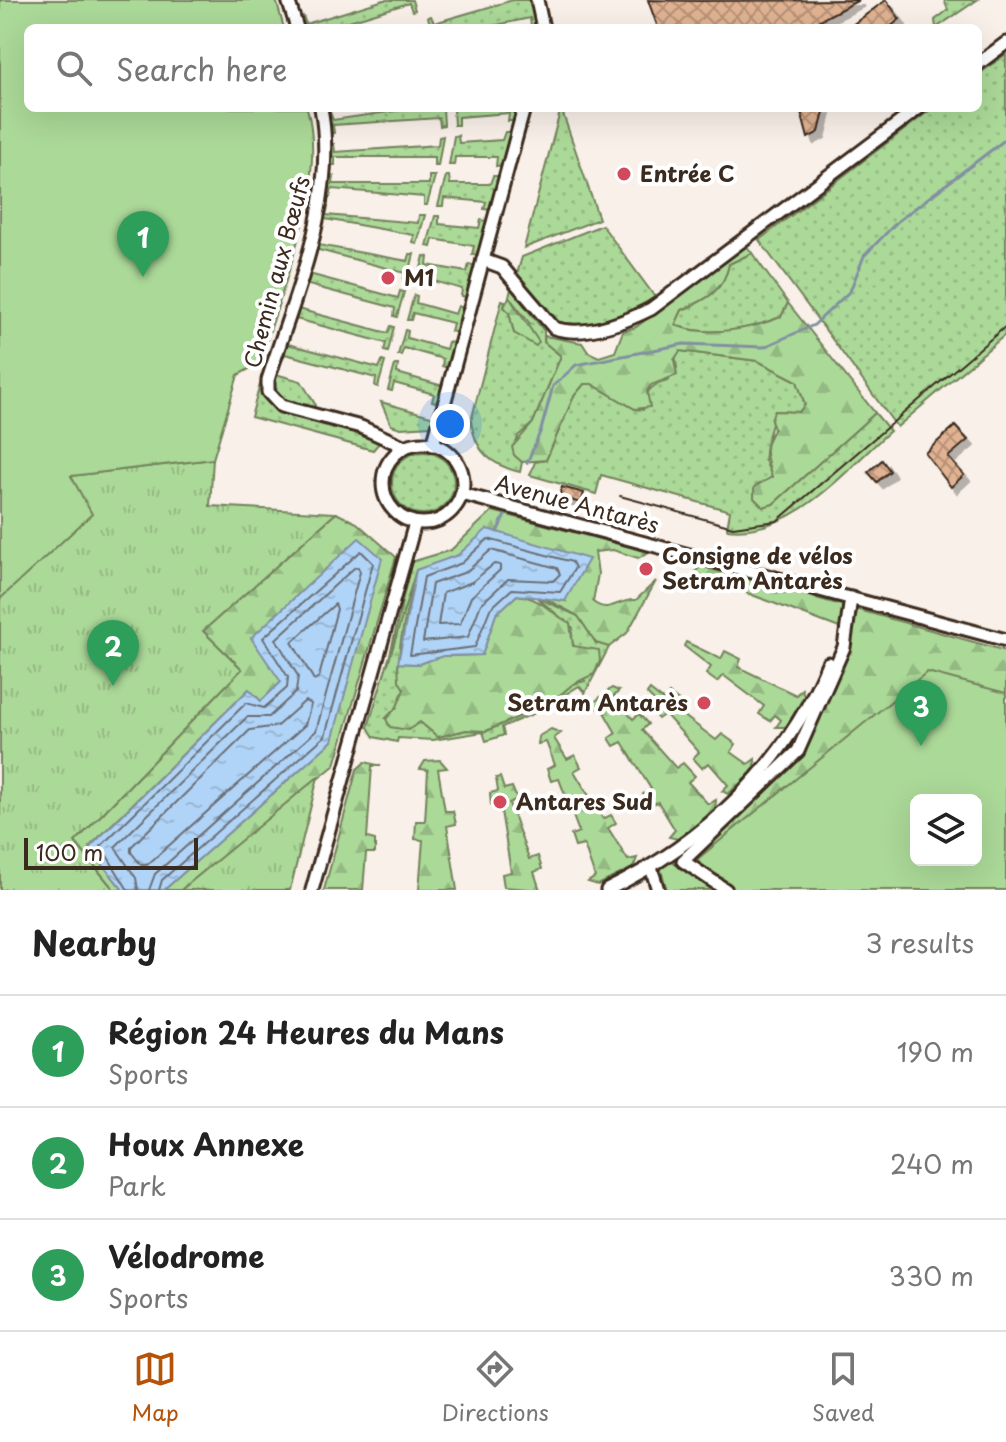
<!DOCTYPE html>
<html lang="en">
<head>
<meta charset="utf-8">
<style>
	body { margin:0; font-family:"Playpen Sans",sans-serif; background:#f2f2f2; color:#222 }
	.controls { position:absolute; right:24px; bottom:24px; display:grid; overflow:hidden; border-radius:12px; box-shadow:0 8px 32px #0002 }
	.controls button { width:72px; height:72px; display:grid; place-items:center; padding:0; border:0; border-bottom:2px solid #e0e0e0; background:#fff; color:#222; font:40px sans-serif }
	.scale { position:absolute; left:24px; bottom:20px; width:174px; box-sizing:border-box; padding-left:8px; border:4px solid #3b2a1e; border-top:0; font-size:22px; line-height:28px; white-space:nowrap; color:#3b2a1e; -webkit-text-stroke:6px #fff; paint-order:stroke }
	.you { position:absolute; left:450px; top:424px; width:28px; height:28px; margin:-20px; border:6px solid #fff; border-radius:50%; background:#1a73e8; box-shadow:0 0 0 12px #1a73e833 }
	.badge { display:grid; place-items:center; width:52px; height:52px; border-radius:50%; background:#b45309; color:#fff; font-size:26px; font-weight:700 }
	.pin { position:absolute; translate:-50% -66px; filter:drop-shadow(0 2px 4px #0008) }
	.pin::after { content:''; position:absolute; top:42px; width:28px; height:24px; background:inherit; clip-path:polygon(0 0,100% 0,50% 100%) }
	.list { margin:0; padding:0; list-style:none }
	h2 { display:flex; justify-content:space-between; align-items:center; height:104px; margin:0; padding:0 32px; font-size:34px }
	h2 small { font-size:26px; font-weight:400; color:#767676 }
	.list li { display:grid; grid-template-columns:52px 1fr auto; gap:24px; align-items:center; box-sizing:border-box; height:112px; padding:0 32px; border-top:2px solid #e0e0e0 }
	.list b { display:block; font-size:30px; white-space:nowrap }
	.list p { margin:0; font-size:26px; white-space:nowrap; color:#767676 }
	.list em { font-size:26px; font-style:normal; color:#767676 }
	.icon { flex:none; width:44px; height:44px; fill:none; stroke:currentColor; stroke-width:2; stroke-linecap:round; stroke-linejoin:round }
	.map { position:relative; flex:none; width:1006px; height:890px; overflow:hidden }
	.search { position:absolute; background:#fff; box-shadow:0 8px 32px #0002; left:24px; right:24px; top:24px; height:88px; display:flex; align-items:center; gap:20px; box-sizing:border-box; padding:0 28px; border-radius:12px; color:#767676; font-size:30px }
	.sheet { height:440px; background:#fff }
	nav { display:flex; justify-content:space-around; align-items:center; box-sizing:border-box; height:112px; border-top:2px solid #e0e0e0; background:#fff; font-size:22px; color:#767676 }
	nav a { display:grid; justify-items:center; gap:4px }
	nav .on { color:#b45309 }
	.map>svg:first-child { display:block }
</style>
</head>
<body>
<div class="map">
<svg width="1006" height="890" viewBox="0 0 1006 890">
	<defs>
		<pattern id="grass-dots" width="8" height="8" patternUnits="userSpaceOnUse" patternTransform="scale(2)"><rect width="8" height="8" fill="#abd998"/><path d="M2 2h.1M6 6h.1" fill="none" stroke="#94ba83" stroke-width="1.8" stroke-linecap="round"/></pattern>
		<pattern id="forest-firs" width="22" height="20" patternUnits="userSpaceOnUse" patternTransform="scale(2)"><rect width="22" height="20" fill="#abd998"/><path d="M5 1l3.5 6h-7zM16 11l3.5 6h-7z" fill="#94ba83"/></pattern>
		<pattern id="park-tufts" width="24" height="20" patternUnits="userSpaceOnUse" patternTransform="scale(2)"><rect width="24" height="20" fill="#abd998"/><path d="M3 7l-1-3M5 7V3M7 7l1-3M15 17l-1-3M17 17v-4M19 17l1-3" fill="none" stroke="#94ba83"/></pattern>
		<pattern id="water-ripples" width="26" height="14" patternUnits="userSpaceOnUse" patternTransform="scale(2)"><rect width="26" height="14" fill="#b0d4f8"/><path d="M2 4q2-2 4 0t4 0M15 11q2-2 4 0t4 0" fill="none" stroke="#98b6d4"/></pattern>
		<pattern id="building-cross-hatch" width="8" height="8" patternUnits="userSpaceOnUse" patternTransform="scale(2)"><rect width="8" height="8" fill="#e1b392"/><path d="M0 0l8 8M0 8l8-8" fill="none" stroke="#b89277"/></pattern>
		<filter id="shadow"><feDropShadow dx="6" dy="6" stdDeviation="0" flood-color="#0004"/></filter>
	</defs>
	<rect width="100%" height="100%" fill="#f9f0e9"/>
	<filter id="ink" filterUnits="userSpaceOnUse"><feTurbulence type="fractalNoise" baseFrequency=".0125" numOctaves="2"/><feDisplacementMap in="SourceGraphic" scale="16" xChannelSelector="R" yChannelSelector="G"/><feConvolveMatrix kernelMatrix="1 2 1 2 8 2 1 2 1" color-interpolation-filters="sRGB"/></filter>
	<g filter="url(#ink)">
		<g fill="url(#grass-dots)" stroke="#73825b" stroke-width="2">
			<path d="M384,0H412L415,10L412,11L409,3L326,28H303L299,17L303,16L306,24Z"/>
			<path d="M513,0H531L538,24L531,26L530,18L483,28H431L428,17L431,16L434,23Z"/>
			<path d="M944,0H977L936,28L935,20L948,10Z"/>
			<path d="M1006,54V334L897,427L759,240L933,108H978V75Z"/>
			<path d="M416,108H443L444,125L440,126L439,118L333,125L334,133H330L327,113L330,112L333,120Z"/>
			<path d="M453,108H518L514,121H508L509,113L458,117V125H454Z"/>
			<path d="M561,108L599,219L524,248Z"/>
			<path d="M505,132H511L503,165L496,166L497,157H455L454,165H449L454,136L458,135L459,143L502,140Z"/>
			<path d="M443,136L438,166H434V157H335V165H331V144H334L335,152L438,145L439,137Z"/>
			<path d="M330,176H334L333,184H429V176H435L427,205H424V197L332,189L330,197H327Z"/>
			<path d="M446,176H449L450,184H490L493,176H499L490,210L484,209L486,202L444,198L443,206H438Z"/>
			<path d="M324,207H328L326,215L418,223L419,215H425L417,244L413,243L414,235L325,219L322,227L319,226Z"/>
			<path d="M435,216H439V224L479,228L481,220L488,221L478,255L472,254L474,246L433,239L431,247L427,246Z"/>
			<path d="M602,225L655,297C626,314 590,330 555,322L517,274L522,257Z"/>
			<path d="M316,236L319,237L318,245L408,261L410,254H414L407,282L403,281L405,273L315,249Z"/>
			<path d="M752,253L788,303L781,317C750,329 708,338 675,325L682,310C702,302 725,287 729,264Z"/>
			<path d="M424,256L428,257L427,265L467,272L469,264L475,266L467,297L461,296L462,289L423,278L420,285L417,284Z"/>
			<path d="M309,274L398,298L400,291L404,292L397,317L394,316L395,308L305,284Z"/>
			<path d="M511,289L544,331V342L561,356L533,423L518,436L514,455L522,462L520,472C491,465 475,452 471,421L502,300L505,301L504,307L509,312L514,333L530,324L509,297Z"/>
			<path d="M414,295L417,296L416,303L455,314L458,306L464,308L457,333L451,331L453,323L413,313L411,320H407Z"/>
			<path d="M297,301L300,302L298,309L388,333L391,326L394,327L388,352L384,351L386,343L296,319L293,326L290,325Z"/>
			<path d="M405,330L408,331L407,338L446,349L448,342L454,343L448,368L442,366L443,359L404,348L401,355H398Z"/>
			<path d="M284,343L379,368L382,361L385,362L378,387L375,386L376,378L285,354L282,361L279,360Z"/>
			<path d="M680,351L758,361L797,381L805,405L799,412L774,411C774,428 763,441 765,458C765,464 770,470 772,477L763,483L773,504L875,413L890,431C845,471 793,537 727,529L730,511L601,475L596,494L530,475L535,462L546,460L574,396L584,384H592L635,409L643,410C647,390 648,386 668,381L677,368L675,354Z"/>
			<path d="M395,365H398L397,373L443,386L438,403L432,401L434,394L394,383L392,391L388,390Z"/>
			<path d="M279,375L301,381L315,404L314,410L278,397L274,391V377Z"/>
			<path d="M262,377L264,396L278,412L373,436L379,443L373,450L251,417Z"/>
			<path d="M381,402L434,417L431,426L401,428L391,425Z"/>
			<circle cx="423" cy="483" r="31"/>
			<path d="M416,570C411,597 389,666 404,689L397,707L386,718L420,722L438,737L466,730L487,731L550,703L573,684L585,681L571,637L573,628L536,597L578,616L596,643L609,647L585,693L579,686L535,713L502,727L504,735L486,741L483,732L433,740L398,738L397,742L374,737L368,727Z"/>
		</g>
		<g fill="url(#forest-firs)" stroke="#73825b" stroke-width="2">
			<path d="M746,245L752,253L729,264C724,291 706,300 682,310L675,325C708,338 750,329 781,317L788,303L875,413L773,504L763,507L754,498V487L772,477C766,456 761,448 774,429L771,420L774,411L799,412L805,405L797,381L758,361L680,351L674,360L677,375L651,385L647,391L650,407L635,409L592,384H584L574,396L546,460L522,462L514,455L512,447L533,423L561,356L544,342L545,336L582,343L588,352L599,357L615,352L623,331L636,327Z"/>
			<path d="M509,297L539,342L536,346L514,333L509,312L504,307Z"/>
			<path d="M492,511L649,552L638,558L613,550L595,552L598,574L593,602C609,615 619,598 636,600L656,581L627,633L609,647L596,643L578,616L544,598L565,601L487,530L458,556L416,570L388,664L411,562L451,550Z"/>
			<path d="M336,513L357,523L396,557L335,765L181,890H164L332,741L282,682L261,701L248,690L89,847L123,890H114L75,842L242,669L203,631Z"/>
			<path d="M701,566L1006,651V890L976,860V800H916L735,886L683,852C746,792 836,723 842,629L694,573Z"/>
			<path d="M517,595C544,599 548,612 570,623L573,646L599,650L600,661L594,674L573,684L550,703L486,731L466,730L438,737L420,722L408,730L390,727L386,719L397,707L404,689L399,681L398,663L418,664L442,656L482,655L496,614Z"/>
			<path d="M686,642L721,659L725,651L741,659L738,667L796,695L802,689L805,699L788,727H776L781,720L775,715L770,721L759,714L764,706L723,675L717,682L706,674L711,667L684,646Z"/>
			<path d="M612,688L619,691L613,697L633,719L639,714L648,724L642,730L676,768L683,763L695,776L688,782L708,804L716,800L715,811L678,839L669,837L675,830L658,802L650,805L643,794L651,789L622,742L614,746L609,738L616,733L601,707L592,710L593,703Z"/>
			<path d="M650,690L664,701L669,694L680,702L675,709L716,740L722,734L736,744L731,752L748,764L755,759V770L728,794L722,791L728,785L709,763L702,768L693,758L699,752L665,714L658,719L650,709L656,703L647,694Z"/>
			<path d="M551,729L561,733L554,738L567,759L575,755L581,767L574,771L603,819L611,815L616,823L608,828L628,860L637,858L633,868L598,885L588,882L595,877L584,845L575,847L571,835L579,832L559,779L551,781L547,769L555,765L546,742L538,744L539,736Z"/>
			<path d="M440,760L447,768L438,769L445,811H453L456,824L447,826L457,890H419L423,840L415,839L416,821H425L428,770L420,769L425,761Z"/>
			<path d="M365,762L381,766H372L367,838L375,840V853H366L363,890H324L357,769Z"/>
			<path d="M500,777L504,789L512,787L517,799L509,803L529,859L538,856L542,869L534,872L540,890L504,887L502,874L511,872L500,805L491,806L490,793L498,791L496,778Z"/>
		</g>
		<g fill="url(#park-tufts)" stroke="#73825b" stroke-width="2">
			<path d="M213,459L210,506L336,513L203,631L242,669L75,842L114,890H0V464L70,476Z"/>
			<path d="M318,777L290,890H181Z"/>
		</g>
		<g fill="#abd998" stroke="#73825b" stroke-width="2" fill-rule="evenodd">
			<path d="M0,0H276L284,28H28V108H307C328,181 281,290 260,363L238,375L213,459L71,476L92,514L0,599Z"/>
			<path d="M927,672L1006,693V890H667L660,867L671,860L688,873L700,857ZM916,800H976V860H916Z"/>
		</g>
		<g fill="url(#water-ripples)" stroke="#8190a1" stroke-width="2">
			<path d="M487,529L589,559L565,601L517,595L496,614L482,655L443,656L418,664L398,663L416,570L458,555Z"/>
			<path d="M359,538L382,558L332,741L164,890H123L89,848L249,689L261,701L281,682L251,638Z"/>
		</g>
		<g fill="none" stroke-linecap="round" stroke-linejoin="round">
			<g stroke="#6a6e75" stroke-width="2">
				<path d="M488,539L572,562L575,568L560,592L512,589L490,609L475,647L410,655L424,577L462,563Z"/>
				<path d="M491,550L557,568L560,574L553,581L508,579L481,604L468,637L423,642L432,584L466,572Z"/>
				<path d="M494,564L500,565V570L471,597L460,624L438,625L443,593L472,582Z"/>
				<path d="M335,604L337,609L319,677L314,680L292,642Z"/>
				<path d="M305,701L311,704L305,725L147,865H141L131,852V847L250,730L277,726Z"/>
				<path d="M128,890L101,846L246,703L264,708L287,688L288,677L263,638L361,551L373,563L325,736L162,880L159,890"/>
				<path d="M138,890L136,878L115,847L247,717H269L296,692L298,676L276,639L354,568L358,567L360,572L316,731L155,874L149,890"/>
			</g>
			<g stroke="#8190a1" stroke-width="3">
				<path d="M527,463L541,430L553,386L576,365L684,344L764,347L814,325L850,291L864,256L898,221L1006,139"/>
				<path d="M497,532L506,513"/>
			</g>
		</g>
		<g fill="url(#building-cross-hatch)" stroke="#3b2a1e" stroke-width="2" filter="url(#shadow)">
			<path d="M648,0L696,1L859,0L818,21L819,25L811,28H658Z"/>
			<path d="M886,0L900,19L889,28H848Z"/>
			<path d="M800,108H825L819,132L808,138Z"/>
			<path d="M955,426L968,440L948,457L964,475L951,487L925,453Z"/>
			<path d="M882,460L890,471L877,482L868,472Z"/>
			<path d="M562,487L584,493L581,503L559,497Z"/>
		</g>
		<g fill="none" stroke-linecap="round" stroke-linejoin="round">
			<defs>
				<g id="minor">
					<path d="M288,0L297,28"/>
					<path d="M537,0L543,28"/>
					<path d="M978,64L1006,43"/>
					<path d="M321,108C338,199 295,294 268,380V392L281,406L361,427L405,447"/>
					<path d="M483,260L502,267L554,328C585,338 623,323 651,309L919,108"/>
					<circle cx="423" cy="483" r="40"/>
					<path d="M433,445L524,108"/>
					<path d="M462,494L1006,640"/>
					<path d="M651,867L658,890"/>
					<path d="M312,890L415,523"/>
					<path d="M607,890C704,843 787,764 828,663"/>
					<path d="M726,890L683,861L798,751L844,647L851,598"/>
				</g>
			</defs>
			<use href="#minor" stroke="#3b2a1e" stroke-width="17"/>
			<use href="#minor" stroke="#fff" stroke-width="11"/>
			<path stroke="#3b2a1e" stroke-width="2" d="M620,496L733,527L777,521L1006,326"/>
		</g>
	</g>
	<g fill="#d1495b" stroke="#fff" stroke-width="3">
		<circle cx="624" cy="174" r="8"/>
		<circle cx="388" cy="278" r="8"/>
		<circle cx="646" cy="569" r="8"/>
		<circle cx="704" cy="703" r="8"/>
		<circle cx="500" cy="802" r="8"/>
	</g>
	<g text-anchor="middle" stroke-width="8" stroke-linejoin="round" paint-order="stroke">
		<g font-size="22" font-weight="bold" fill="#3b2a1e" stroke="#fff" text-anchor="start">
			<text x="640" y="182">Entrée C</text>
			<text x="404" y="286">M1</text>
			<text x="662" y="564">Consigne de vélos<tspan x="662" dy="25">Setram Antarès</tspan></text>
			<text x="688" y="711" text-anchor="end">Setram Antarès</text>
			<text x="516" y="810">Antares Sud</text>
		</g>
		<g font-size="22" fill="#3b2a1e" stroke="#fff">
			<text transform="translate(277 272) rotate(-75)" y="8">Chemin aux Bœufs</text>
			<text transform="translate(577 504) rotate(15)" y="8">Avenue Antarès</text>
		</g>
	</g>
</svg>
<div class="controls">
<button><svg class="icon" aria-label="layers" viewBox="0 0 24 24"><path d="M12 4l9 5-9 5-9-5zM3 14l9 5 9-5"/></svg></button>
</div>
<div class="scale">100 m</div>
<div class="you"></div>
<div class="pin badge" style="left:143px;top:277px;background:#2e9e5b">1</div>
<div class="pin badge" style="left:113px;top:686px;background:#2e9e5b">2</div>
<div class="pin badge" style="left:921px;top:746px;background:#2e9e5b">3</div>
<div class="search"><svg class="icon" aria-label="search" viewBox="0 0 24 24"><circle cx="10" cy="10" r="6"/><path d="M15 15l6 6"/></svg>Search here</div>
</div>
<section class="sheet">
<h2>Nearby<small>3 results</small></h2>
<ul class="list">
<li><span class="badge" style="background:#2e9e5b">1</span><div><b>Région 24 Heures du Mans</b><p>Sports</p></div><em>190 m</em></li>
<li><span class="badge" style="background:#2e9e5b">2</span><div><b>Houx Annexe</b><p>Park</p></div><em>240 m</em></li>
<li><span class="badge" style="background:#2e9e5b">3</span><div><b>Vélodrome</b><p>Sports</p></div><em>330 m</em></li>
</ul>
</section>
<nav>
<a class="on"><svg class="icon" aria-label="map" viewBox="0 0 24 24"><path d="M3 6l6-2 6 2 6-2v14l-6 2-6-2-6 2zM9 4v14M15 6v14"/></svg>Map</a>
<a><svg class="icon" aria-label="directions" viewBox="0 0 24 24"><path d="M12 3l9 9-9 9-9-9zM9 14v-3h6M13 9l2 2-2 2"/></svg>Directions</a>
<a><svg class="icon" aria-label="saved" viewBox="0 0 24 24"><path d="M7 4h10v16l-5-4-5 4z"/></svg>Saved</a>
</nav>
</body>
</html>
